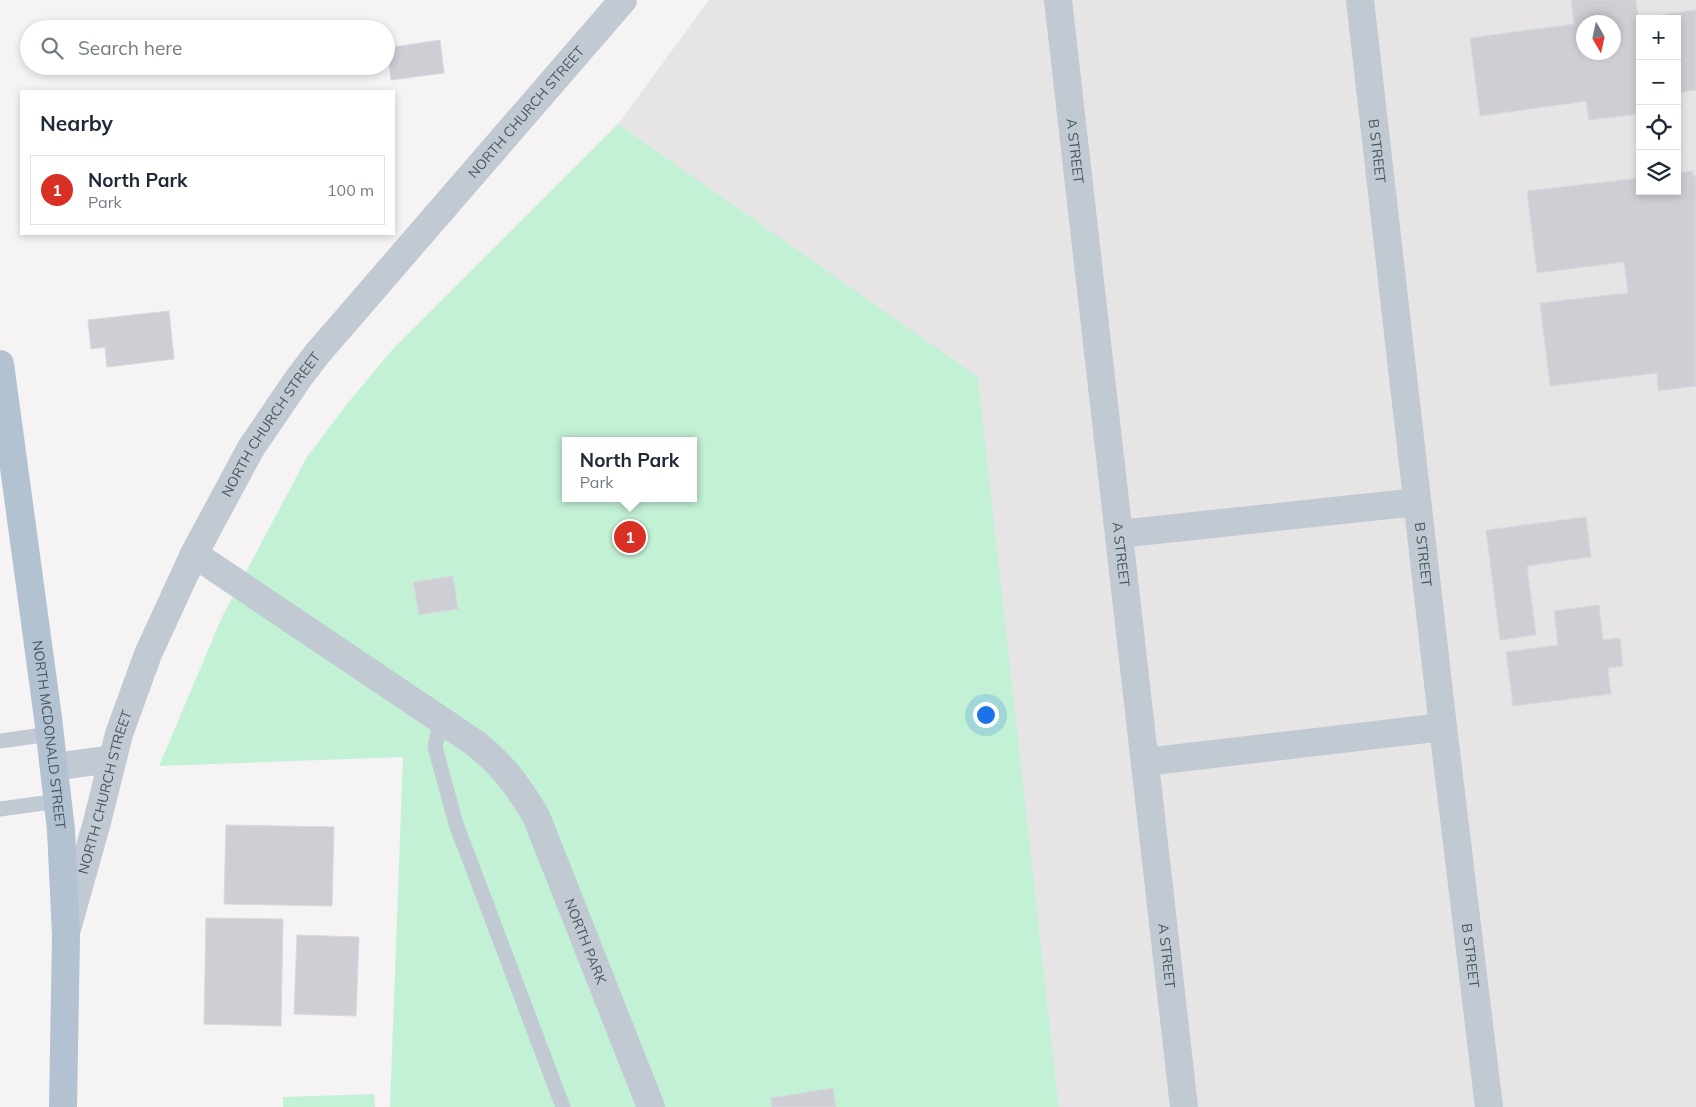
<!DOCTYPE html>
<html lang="en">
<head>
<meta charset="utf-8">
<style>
	body { margin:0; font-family:Mulish,sans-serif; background:#f2f2f3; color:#1f2937 }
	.controls { position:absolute; right:15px; top:15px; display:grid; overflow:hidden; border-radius:0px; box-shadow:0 2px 8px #0003 }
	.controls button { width:45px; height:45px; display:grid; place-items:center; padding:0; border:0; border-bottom:1px solid #e0e1e3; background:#fff; color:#1f2937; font:25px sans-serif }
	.compass { position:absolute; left:1576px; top:15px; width:45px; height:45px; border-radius:50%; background:#fff; box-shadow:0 2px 8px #0003; rotate:171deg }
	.you { position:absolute; left:985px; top:714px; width:18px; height:18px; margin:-12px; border:4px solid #fff; border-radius:50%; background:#1a73e8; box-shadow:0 0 0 8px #1a73e833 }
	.badge { display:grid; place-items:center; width:32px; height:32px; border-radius:50%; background:#d93025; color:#fff; font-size:16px; font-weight:700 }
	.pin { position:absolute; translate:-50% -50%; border:2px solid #fff; box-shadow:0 1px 5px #0006 }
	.popup { position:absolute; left:562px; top:437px; width:135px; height:65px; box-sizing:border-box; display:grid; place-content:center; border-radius:0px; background:#fff; filter:drop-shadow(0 1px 4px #0005); font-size:16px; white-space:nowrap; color:#747a83 }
	.popup b { font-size:19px; color:#1f2937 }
	.popup::after { content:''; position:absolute; left:50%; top:100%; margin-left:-10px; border:10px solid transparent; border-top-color:#fff }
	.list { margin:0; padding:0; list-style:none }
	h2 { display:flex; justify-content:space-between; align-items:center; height:65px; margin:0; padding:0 20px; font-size:21px }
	h2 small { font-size:16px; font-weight:400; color:#747a83 }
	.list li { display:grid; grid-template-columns:32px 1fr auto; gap:15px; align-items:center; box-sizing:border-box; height:70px; margin:0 10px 10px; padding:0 10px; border:1px solid #e0e1e3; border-radius:0px }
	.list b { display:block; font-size:19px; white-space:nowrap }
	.list p { margin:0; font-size:16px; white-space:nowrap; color:#747a83 }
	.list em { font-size:16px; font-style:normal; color:#747a83 }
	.icon { flex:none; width:28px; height:28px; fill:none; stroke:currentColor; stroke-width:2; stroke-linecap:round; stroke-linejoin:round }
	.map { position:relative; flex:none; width:1696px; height:1107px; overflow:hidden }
	.search { position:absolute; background:#fff; box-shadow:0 2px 8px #0003; left:20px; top:20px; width:375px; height:55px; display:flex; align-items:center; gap:12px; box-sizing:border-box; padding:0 18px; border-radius:28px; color:#747a83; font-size:19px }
	.panel { position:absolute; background:#fff; box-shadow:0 2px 8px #0003; left:20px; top:90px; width:375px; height:145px; border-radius:0px }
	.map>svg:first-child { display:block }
</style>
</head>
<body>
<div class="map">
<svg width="1696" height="1107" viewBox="0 0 1696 1107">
	<rect width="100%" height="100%" fill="#f5f3f3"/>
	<path fill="#e6e4e5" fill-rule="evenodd" d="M709,0H1696V1107H1059L978,378L618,124ZM1640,19H1677V191H1640ZM1584,22H1614V52H1584Z"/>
	<g fill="#c3f1d5" fill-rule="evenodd">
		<path d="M618,124L978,377L1059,1107H390L403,757L159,766L222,617L307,457L347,404L392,350ZM566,441H694V498H566Z"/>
		<path d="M374,1094L375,1107H283V1097Z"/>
	</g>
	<g fill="#cdcfd5" stroke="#d7d9de" fill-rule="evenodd">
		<path d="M1571,0H1636L1638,18L1696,10V90L1677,93V19H1640V114L1589,120L1586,101L1480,116L1470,38L1574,24ZM1584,22H1614V52H1584Z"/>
		<path d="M440,40L444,73L391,80L387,48Z"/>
		<path d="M1693,171V176H1696V386L1658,391L1657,373L1550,386L1540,303L1628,293L1624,262L1537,273L1527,191L1640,178V191H1677V173Z"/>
		<path d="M169,311L174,359L107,367L105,347L91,349L88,320Z"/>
		<path d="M1586,517L1591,557L1527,566L1536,635L1500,640L1486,530Z"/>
		<path d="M453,576L458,609L419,615L413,582Z"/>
		<path d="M1599,605L1603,640L1620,638L1623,666L1608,668L1611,694L1513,706L1506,652L1558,645L1554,611Z"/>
		<path d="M226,825L334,827L332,906L224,904Z"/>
		<path d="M206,918L283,919L281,1026L204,1024Z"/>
		<path d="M297,935L359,937L356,1016L294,1014Z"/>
		<path d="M833,1088L836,1107H772L770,1098Z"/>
	</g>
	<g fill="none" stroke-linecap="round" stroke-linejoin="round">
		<g stroke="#c1cad2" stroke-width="15">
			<path d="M441,720L435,747L456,824L563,1107"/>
			<path d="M0,741L50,734"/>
			<path d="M0,809L58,801"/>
		</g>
		<g stroke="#c1cad2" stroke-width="28">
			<path id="s1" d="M1058,0L1184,1107"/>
			<path id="s2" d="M1360,0L1443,727L1489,1107"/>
			<path d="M1119,534L1417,502"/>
			<path id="s3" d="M194,554L475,743C503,765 518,786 536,816L651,1107"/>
			<path d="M1145,762L1443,727"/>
			<path d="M54,767L112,759"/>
			<path id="s4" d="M67,929L97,822L119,734L148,654L194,554L251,448L298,379L317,354L623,0"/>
		</g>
		<path stroke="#b3c2d1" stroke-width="28" id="s5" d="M0,364L48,718L61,830L66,935L63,1107"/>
	</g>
	<g text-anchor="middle" stroke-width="4" stroke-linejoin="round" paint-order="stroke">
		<g font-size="14" fill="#4a5661" stroke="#fff">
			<text dy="5" stroke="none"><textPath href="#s4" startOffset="952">NORTH CHURCH STREET</textPath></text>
			<text dy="5" stroke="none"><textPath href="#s1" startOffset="152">A STREET</textPath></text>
			<text dy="5" stroke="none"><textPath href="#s2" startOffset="152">B STREET</textPath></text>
			<text dy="5" stroke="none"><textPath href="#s4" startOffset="548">NORTH CHURCH STREET</textPath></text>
			<text dy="5" stroke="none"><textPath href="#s1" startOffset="558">A STREET</textPath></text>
			<text dy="5" stroke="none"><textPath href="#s2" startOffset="558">B STREET</textPath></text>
			<text dy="5" stroke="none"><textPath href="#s5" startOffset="374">NORTH MCDONALD STREET</textPath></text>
			<text dy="5" stroke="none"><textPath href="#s4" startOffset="142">NORTH CHURCH STREET</textPath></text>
			<text dy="5" stroke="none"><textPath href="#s3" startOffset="569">NORTH PARK</textPath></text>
			<text dy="5" stroke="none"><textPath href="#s1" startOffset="962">A STREET</textPath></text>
			<text dy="5" stroke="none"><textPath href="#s2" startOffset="962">B STREET</textPath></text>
		</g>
	</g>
</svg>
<div class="controls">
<button>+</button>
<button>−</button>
<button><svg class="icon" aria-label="locate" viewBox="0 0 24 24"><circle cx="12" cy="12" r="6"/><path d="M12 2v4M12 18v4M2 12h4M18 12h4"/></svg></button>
<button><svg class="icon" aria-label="layers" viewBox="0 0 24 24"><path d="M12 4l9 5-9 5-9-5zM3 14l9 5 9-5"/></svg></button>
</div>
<svg class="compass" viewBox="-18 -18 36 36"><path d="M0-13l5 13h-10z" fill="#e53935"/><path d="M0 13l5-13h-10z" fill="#747a83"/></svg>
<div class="you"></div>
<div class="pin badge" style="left:630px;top:537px">1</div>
<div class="popup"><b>North Park</b>Park</div>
<div class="search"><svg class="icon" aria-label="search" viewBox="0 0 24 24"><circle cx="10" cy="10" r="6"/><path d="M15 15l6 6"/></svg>Search here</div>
<section class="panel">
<h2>Nearby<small></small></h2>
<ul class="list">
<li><span class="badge">1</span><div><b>North Park</b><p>Park</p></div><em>100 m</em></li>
</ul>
</section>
</div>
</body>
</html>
